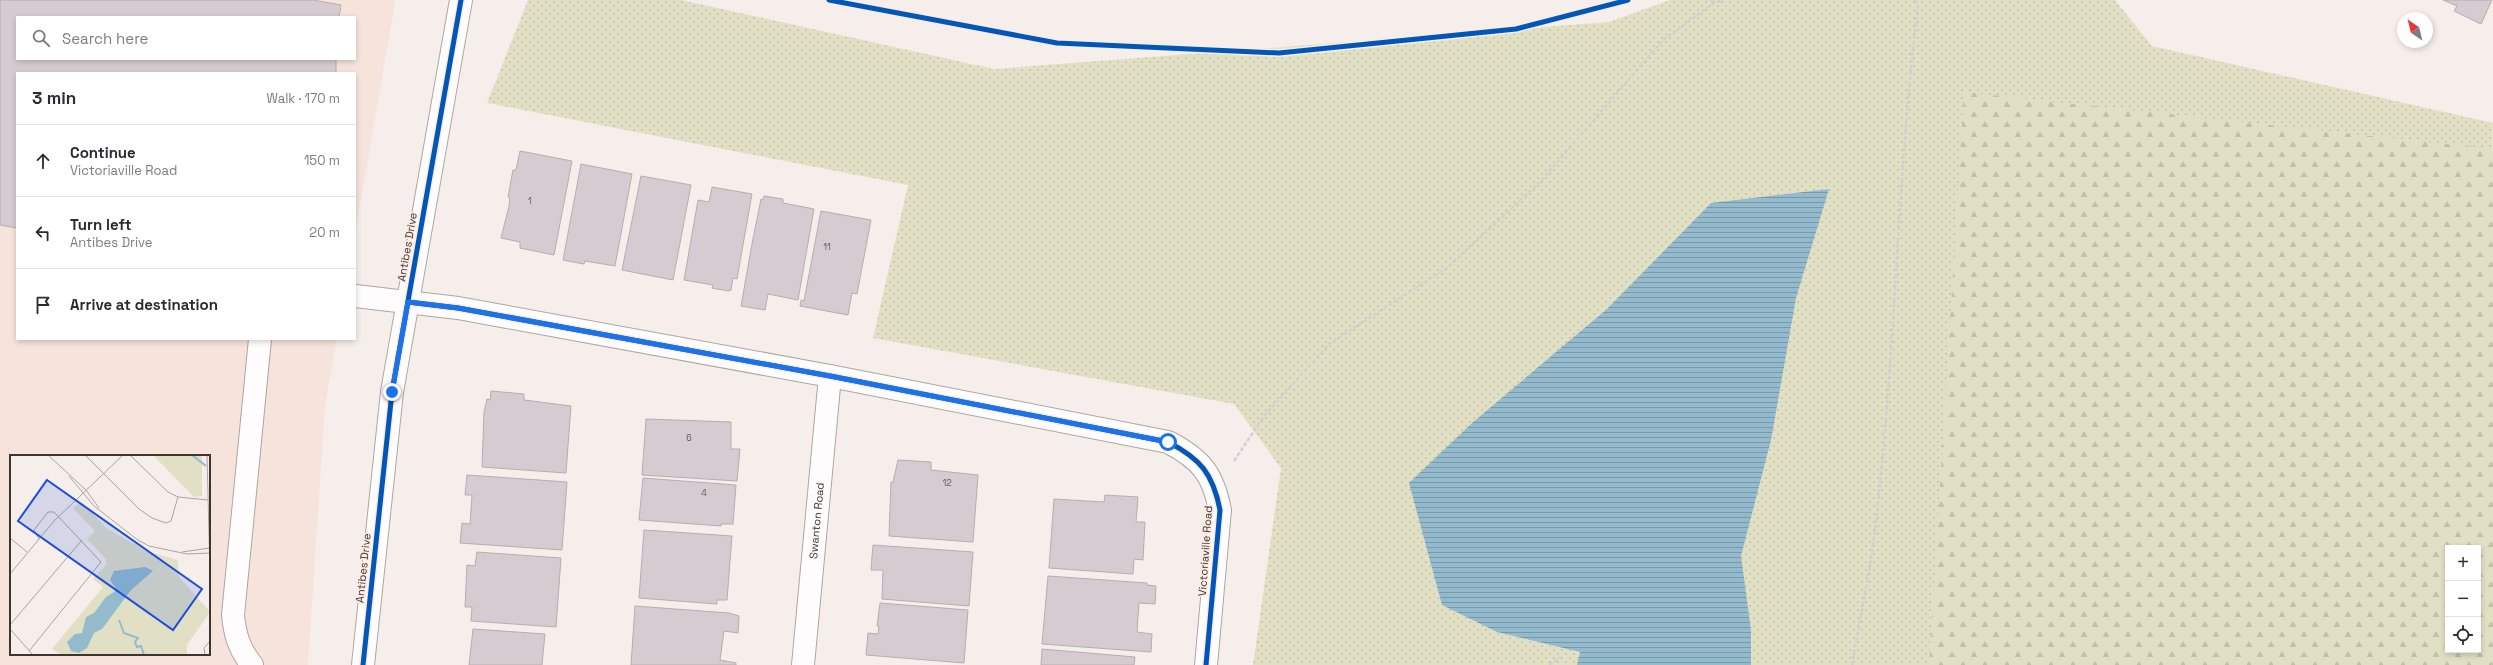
<!DOCTYPE html>
<html lang="en">
<head>
<meta charset="utf-8">
<style>
	body { margin:0; font-family:"Space Grotesk",sans-serif; background:#f7f7f7; color:#2b2b33 }
	.controls { position:absolute; right:12px; bottom:12px; display:grid; overflow:hidden; border-radius:0px; box-shadow:0 2px 6px #0003 }
	.controls button { width:36px; height:36px; display:grid; place-items:center; padding:0; border:0; border-bottom:1px solid #e1e1e2; background:#fff; color:#2b2b33; font:20px sans-serif }
	.compass { position:absolute; left:2397px; top:12px; width:36px; height:36px; border-radius:50%; background:#fff; box-shadow:0 2px 6px #0003; rotate:325deg }
	.stop { position:absolute; width:12px; height:12px; margin:-9px; border:3px solid #1a73e8; border-radius:50%; background:#fff }
	.stop.end { background:#1a73e8; border-color:#fff; box-shadow:0 1px 4px #0008 }
	.list { margin:0; padding:0; list-style:none }
	h2 { display:flex; justify-content:space-between; align-items:center; height:52px; margin:0; padding:0 16px; font-size:17px }
	h2 small { font-size:13px; font-weight:400; color:#7c7c81 }
	.list li { display:grid; grid-template-columns:26px 1fr auto; gap:12px; align-items:center; box-sizing:border-box; height:72px; padding:0 16px; border-top:1px solid #e1e1e2 }
	.list b { display:block; font-size:15px; white-space:nowrap }
	.list p { margin:0; font-size:13px; white-space:nowrap; color:#7c7c81 }
	.list em { font-size:13px; font-style:normal; color:#7c7c81 }
	.icon { flex:none; width:22px; height:22px; fill:none; stroke:currentColor; stroke-width:2; stroke-linecap:round; stroke-linejoin:round }
	.map { position:relative; flex:none; width:2493px; height:665px; overflow:hidden }
	.search { position:absolute; background:#fff; box-shadow:0 2px 6px #0003; left:16px; top:16px; width:340px; height:44px; display:flex; align-items:center; gap:10px; box-sizing:border-box; padding:0 14px; border-radius:0px; color:#7c7c81; font-size:15px }
	.panel { position:absolute; background:#fff; box-shadow:0 2px 6px #0003; left:16px; top:72px; width:340px; height:268px; border-radius:0px }
	.map>svg:first-child { display:block }
</style>
</head>
<body>
<div class="map">
<svg width="2493" height="665" viewBox="0 0 2493 665">
	<defs>
		<pattern id="grass-dots" width="8" height="8" patternUnits="userSpaceOnUse"><rect width="8" height="8" fill="#e1e0c5"/><path d="M2 2h.1M6 6h.1" fill="none" stroke="#c2c1aa" stroke-width="1.8" stroke-linecap="round"/></pattern>
		<pattern id="forest-firs" width="22" height="20" patternUnits="userSpaceOnUse"><rect width="22" height="20" fill="#e1e0c5"/><path d="M5 1l3.5 6h-7zM16 11l3.5 6h-7z" fill="#c2c1aa"/></pattern>
		<pattern id="water-rules" width="6" height="5" patternUnits="userSpaceOnUse"><rect width="6" height="5" fill="#93bbcd"/><path d="M0 2.5h6" fill="none" stroke="#7999a7"/></pattern>
	</defs>
	<rect width="100%" height="100%" fill="#f6eeea"/>
	<path fill="#f6e3dc" fill-rule="evenodd" d="M0,0H393L395,3L355,234V73H17V339H337L325,406L308,665H0ZM17,17H355V59H17ZM11,456H209V654H11Z"/>
	<path fill="url(#grass-dots)" fill-rule="evenodd" d="M528,0H681L994,69L1609,22L1670,0H2115L2152,46L2493,123V665H1253L1281,468L1234,404L873,338L908,185L487,103ZM2448,548H2478V650H2448Z"/>
	<path fill="url(#forest-firs)" fill-rule="evenodd" d="M1964,92L2493,149V665H1929ZM2448,548H2478V650H2448Z"/>
	<path fill="url(#water-rules)" d="M1829,189L1796,298L1771,440L1741,556L1751,630V665H1577L1580,652L1497,632L1442,605L1409,483L1472,423L1607,309L1711,203Z"/>
	<g fill="#d6cbd1" stroke="#b4aeaf">
		<path d="M0,0H313L341,5L339,17H17V59H336V73H17V228L0,225Z"/>
		<path d="M2443,0H2492L2481,24L2454,11L2457,6Z"/>
		<path d="M520,151L572,161L554,255L520,248V242L501,238L509,206L510,198L508,197L513,170H516Z"/>
		<path d="M581,164L632,174L615,266L585,261L584,264L563,260Z"/>
		<path d="M641,176L691,185L673,280L622,270Z"/>
		<path d="M712,187L752,194L737,279L733,278L731,290L728,291L712,288L713,285L684,280L698,200L709,202Z"/>
		<path d="M764,196L783,199V203L814,209L798,300L768,294L765,310L741,306L752,244L761,199L763,200Z"/>
		<path d="M821,211L871,220L857,294L852,293L848,315L800,306L801,300L804,301Z"/>
		<path d="M491,391L524,394V400L571,406L566,473L482,467L484,412L487,399L490,400Z"/>
		<path d="M646,419L731,422V449H740L737,481L642,475Z"/>
		<path d="M898,460L931,462V470L978,475L973,542L889,536L891,482H893Z"/>
		<path d="M467,475L567,482L562,550L460,543L462,523L470,524L472,495H465Z"/>
		<path d="M643,478L736,485L733,524H721V526L639,520Z"/>
		<path d="M1105,495L1138,497L1136,522H1145L1143,560L1134,559L1133,574L1049,568L1054,499L1104,502Z"/>
		<path d="M644,530L732,536L727,600H717V604L639,598Z"/>
		<path d="M873,545L973,552L969,606L882,599L883,570H871Z"/>
		<path d="M477,552L561,558L556,627L471,621L472,607H465L467,565L475,566Z"/>
		<path d="M1048,576L1147,583V585L1156,586L1155,604L1139,603L1137,632L1152,634L1151,652L1042,644Z"/>
		<path d="M880,603L968,610L964,663L866,655L868,633L878,634L879,626H877Z"/>
		<path d="M635,606L729,613L739,616L738,633L724,631L720,660L736,663V665H631Z"/>
		<path d="M473,629L545,634L542,665H469Z"/>
		<path d="M1042,649L1135,657L1134,665H1041Z"/>
	</g>
	<g fill="none" stroke-linecap="round" stroke-linejoin="round">
		<defs>
			<g id="minor">
				<path d="M355,296L458,308L830,376L1168,442C1201,459 1213,474 1220,510L1206,665"/>
				<path d="M252,665C239,649 235,635 233,615L260,339"/>
				<path d="M363,665L392,392L461,0"/>
				<path id="s1" d="M803,665L830,376"/>
			</g>
		</defs>
		<use href="#minor" stroke="#aea6a2" stroke-width="24"/>
		<g stroke="#d3cfcf" stroke-width="2.5" stroke-dasharray="4 2" stroke-linecap="butt">
			<path d="M1711,0L1714,3"/>
			<path d="M1234,461L1264,416L1329,344L1448,267L1541,181L1663,40L1714,3L1724,0"/>
			<path d="M1549,665L1563,656"/>
			<path d="M1852,665C1860,617 1871,569 1876,520C1896,349 1897,176 1918,5L1915,0"/>
		</g>
		<use href="#minor" stroke="#fefcfc" stroke-width="22"/>
		<defs>
			<g id="cycleway">
				<path d="M829,0L1057,43L1279,53L1516,29L1628,0"/>
				<path d="M408,302L458,308L830,376L1168,442C1201,459 1213,474 1220,510L1206,665"/>
				<path d="M363,665L392,392L461,0"/>
			</g>
		</defs>
		<use href="#cycleway" stroke="#fbece5" stroke-width="8"/>
		<use href="#cycleway" stroke="#0057b8" stroke-width="5"/>
	</g>
	<g fill="none" stroke-linecap="round" stroke-linejoin="round">
		<path stroke="#1a73e8" stroke-width="5" d="M392,392L408,302L458,308L830,376L1168,442"/>
	</g>
	<g text-anchor="middle" stroke-width="3.5" stroke-linejoin="round" paint-order="stroke">
		<g font-size="9" fill="#645a58">
			<text x="530" y="204">1</text>
			<text x="827" y="250">11</text>
			<text x="689" y="441">6</text>
			<text x="947" y="486">12</text>
			<text x="704" y="496">4</text>
		</g>
		<g font-size="11" fill="#3e3430" stroke="#fbece5">
			<text transform="translate(407 247) rotate(-80)" y="4">Antibes Drive</text>
			<text dy="4" stroke="none"><textPath href="#s1" startOffset="145">Swanton Road</textPath></text>
			<text transform="translate(1205 551) rotate(-86)" y="4">Victoriaville Road</text>
			<text transform="translate(363 568) rotate(-84)" y="4">Antibes Drive</text>
		</g>
	</g>
	<g transform="translate(10 455)">
		<rect width="200" height="200" fill="#f6eeea"/>
		<path d="M143,0H192V41L184,42ZM72,47L96,73L136,96L168,105L169,122L200,157L177,190V200H52L42,194L93,132L83,124L96,110V104L77,84L85,76L63,53Z" fill="#e1e0c5"/>
		<path d="M155,116L198,154L165,196V200H100L94,194Z" fill="#e1e0c5"/>
		<path d="M135,112L143,116L121,135L92,174L84,178L77,193L69,198L61,196L57,187L65,179L72,178L76,162L84,158L96,142L107,135L100,125L104,116Z" fill="#93bbcd"/>
		<path fill="none" stroke="#93bbcd" stroke-width="2" d="M182,0L196,11M109,165L114,178L128,183L125,187L127,192L131,191L134,200"/>
		<path fill="none" stroke="#aca4a0" stroke-width="1" d="M38,0L76,35L89,53M75,0L129,54L142,63L156,68L161,66L168,42M120,0L158,37L168,42L198,45M197,0L200,118M59,21L84,51L128,85L139,91L177,99L200,98M0,83L17,97M172,97L200,93M0,119L44,66L113,0M0,170L72,85M0,174L23,200M19,196L91,107L44,57H38L24,75L29,84M195,200L194,193L200,186"/>
		<path fill="#1d4ed8" fill-opacity="0.15" stroke="#1d4ed8" stroke-width="2" d="M37,25L192,134L163,175L8,66Z"/>
		<rect width="200" height="200" fill="none" stroke="#3e3430" stroke-width="2"/>
	</g>
</svg>
<div class="controls">
<button>+</button>
<button>−</button>
<button><svg class="icon" aria-label="locate" viewBox="0 0 24 24"><circle cx="12" cy="12" r="6"/><path d="M12 2v4M12 18v4M2 12h4M18 12h4"/></svg></button>
</div>
<svg class="compass" viewBox="-18 -18 36 36"><path d="M0-13l5 13h-10z" fill="#e53935"/><path d="M0 13l5-13h-10z" fill="#7c7c81"/></svg>
<div class="stop" style="left:1168px;top:442px"></div>
<div class="stop end" style="left:392px;top:392px"></div>
<div class="search"><svg class="icon" aria-label="search" viewBox="0 0 24 24"><circle cx="10" cy="10" r="6"/><path d="M15 15l6 6"/></svg>Search here</div>
<section class="panel">
<h2>3 min<small>Walk · 170 m</small></h2>
<ul class="list">
<li><svg class="icon" aria-label="ahead" viewBox="0 0 24 24"><path d="M12 20V5M6 11l6-6 6 6"/></svg><div><b>Continue</b><p>Victoriaville Road</p></div><em>150 m</em></li>
<li><svg class="icon" aria-label="left" viewBox="0 0 24 24"><path d="M17 20v-9H6M10 6l-5 5 5 5"/></svg><div><b>Turn left</b><p>Antibes Drive</p></div><em>20 m</em></li>
<li><svg class="icon" aria-label="arrive" viewBox="0 0 24 24"><path d="M6 21V4h12l-3 4 3 4H6"/></svg><div><b>Arrive at destination</b></div></li>
</ul>
</section>
</div>
</body>
</html>
